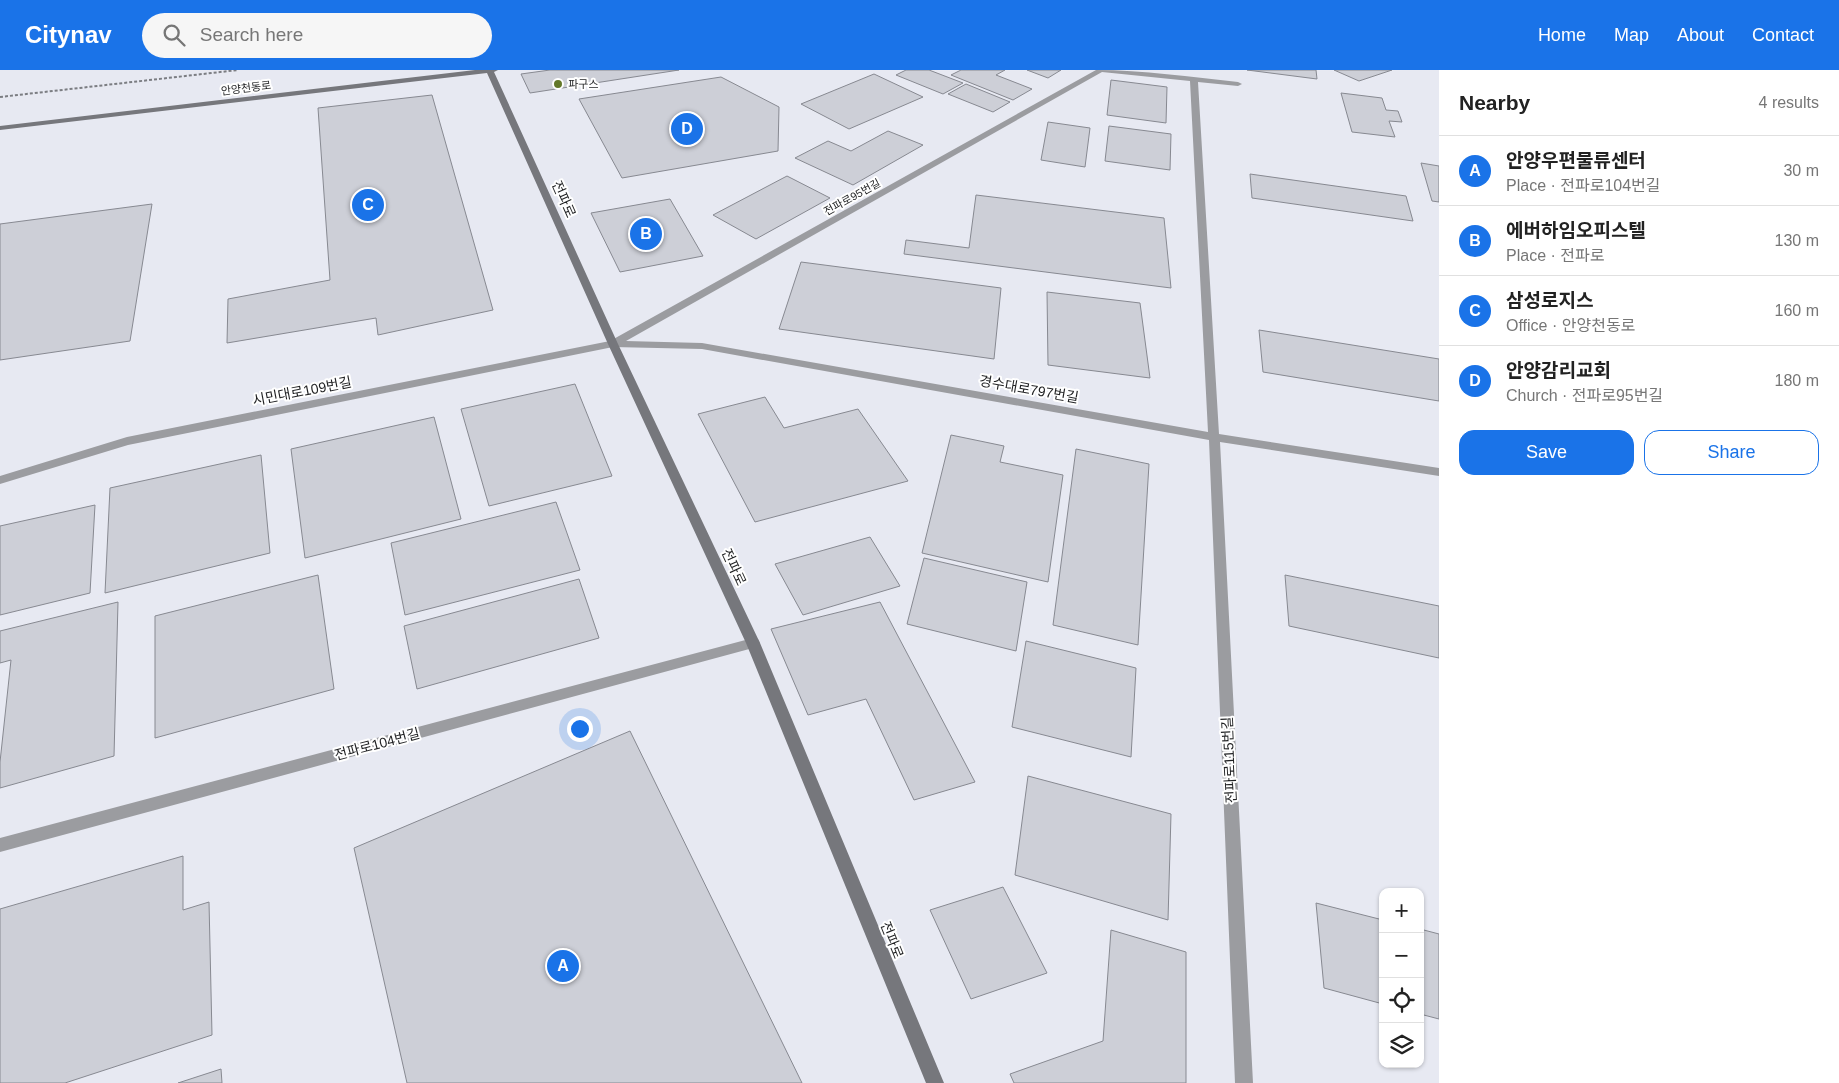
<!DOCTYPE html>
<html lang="en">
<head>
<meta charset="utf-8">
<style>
	body { margin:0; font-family:Helvetica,"Noto Sans KR",sans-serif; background:#f6f6f6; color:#222 }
	.controls { position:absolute; right:15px; bottom:15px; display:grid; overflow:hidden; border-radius:10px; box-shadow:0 1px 4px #0004 }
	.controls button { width:45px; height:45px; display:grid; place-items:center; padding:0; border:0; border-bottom:1px solid #e0e0e0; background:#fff; color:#222; font:25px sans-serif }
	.you { position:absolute; left:579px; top:658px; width:18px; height:18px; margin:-12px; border:4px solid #fff; border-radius:50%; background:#1a73e8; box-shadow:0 0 0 8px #1a73e833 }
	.badge { display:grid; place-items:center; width:32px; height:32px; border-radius:50%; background:#1a73e8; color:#fff; font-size:16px; font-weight:700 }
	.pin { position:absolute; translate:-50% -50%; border:2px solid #fff; box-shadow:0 1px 5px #0006 }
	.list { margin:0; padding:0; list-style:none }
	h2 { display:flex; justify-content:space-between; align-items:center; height:65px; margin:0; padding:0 20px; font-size:21px }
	h2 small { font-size:16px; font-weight:400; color:#767676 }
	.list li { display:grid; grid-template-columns:32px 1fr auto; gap:15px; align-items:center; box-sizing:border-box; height:70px; padding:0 20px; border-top:1px solid #e0e0e0 }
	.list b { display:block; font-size:19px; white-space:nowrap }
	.list p { margin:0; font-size:16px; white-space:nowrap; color:#767676 }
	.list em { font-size:16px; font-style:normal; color:#767676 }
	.actions { display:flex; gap:10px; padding:15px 20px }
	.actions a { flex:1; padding:11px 0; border:1px solid #1a73e8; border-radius:15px; text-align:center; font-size:18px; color:#1a73e8 }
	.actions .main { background:#1a73e8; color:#fff }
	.icon { flex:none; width:28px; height:28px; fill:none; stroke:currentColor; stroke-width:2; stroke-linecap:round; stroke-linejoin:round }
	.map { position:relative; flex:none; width:1439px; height:1013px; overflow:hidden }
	header { display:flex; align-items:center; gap:30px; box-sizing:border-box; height:70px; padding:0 25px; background:#1a73e8; color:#fff }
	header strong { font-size:24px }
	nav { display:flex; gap:28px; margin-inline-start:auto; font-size:18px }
	.search { width:350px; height:45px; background:#f6f6f6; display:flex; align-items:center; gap:12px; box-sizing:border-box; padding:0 18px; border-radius:28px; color:#767676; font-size:19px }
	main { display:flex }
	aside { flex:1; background:#fff }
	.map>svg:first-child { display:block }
</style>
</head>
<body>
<header>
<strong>Citynav</strong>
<div class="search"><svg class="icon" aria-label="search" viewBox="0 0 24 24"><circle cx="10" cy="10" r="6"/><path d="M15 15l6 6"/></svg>Search here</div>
<nav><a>Home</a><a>Map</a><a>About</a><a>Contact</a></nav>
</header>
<main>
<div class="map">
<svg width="1439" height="1013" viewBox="0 0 1439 1013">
	<rect width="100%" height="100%" fill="#e7e9f2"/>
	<g fill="#cdcfd7" stroke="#878991">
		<path d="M550,0H679L530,23L521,4Z"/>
		<path d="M906,0H929L963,13L943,24L896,5Z"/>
		<path d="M961,0H1005L996,5L1032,19L1013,30L951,5Z"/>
		<path d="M1027,0H1061L1048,8Z"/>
		<path d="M1247,0H1316L1317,9Z"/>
		<path d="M1334,0H1392L1359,11Z"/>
		<path d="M874,4L923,27L849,59L801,34Z"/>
		<path d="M721,7L779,37L778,81L622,108L579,29Z"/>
		<path d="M1111,10L1167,17L1166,53L1107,45Z"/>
		<path d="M966,14L1010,32L993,42L948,24Z"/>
		<path d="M1341,23L1382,28L1386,40L1398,41L1402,52L1389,51L1395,67L1352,62Z"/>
		<path d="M432,25L493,240L378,265L376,248L227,273L228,229L330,210L318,38Z"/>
		<path d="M1048,52L1090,58L1085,97L1041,90Z"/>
		<path d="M1109,56L1171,64L1170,100L1105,91Z"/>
		<path d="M888,61L923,75L853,115L795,88L828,71L851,81Z"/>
		<path d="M1421,93L1439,96V132L1432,131Z"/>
		<path d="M1250,104L1406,126L1413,151L1252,128Z"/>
		<path d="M787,106L830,128L756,169L713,145Z"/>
		<path d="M976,125L1164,148L1171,218L904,184L906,170L969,178Z"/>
		<path d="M670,129L703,186L620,202L591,143Z"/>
		<path d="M152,134L130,271L0,290V154Z"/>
		<path d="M801,192L1001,218L994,289L779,259Z"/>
		<path d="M1047,222L1140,233L1150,308L1048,295Z"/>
		<path d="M1259,260L1439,289V331L1263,302Z"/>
		<path d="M575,314L612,406L489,436L461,339Z"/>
		<path d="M765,327L784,358L858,339L908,411L755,452L698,344Z"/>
		<path d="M434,347L461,449L305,488L291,379Z"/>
		<path d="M951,365L1004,376L1000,392L1063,405L1048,512L922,483Z"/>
		<path d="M1076,379L1149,394L1138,575L1053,555Z"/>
		<path d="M261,385L270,483L105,523L110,418Z"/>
		<path d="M556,432L580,500L405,545L391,473Z"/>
		<path d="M95,435L90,523L0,545V456Z"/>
		<path d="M870,467L900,516L803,545L775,494Z"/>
		<path d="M924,488L1027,512L1016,581L907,554Z"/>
		<path d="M318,505L334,619L155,668V546Z"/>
		<path d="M1285,505L1439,536V588L1289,556Z"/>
		<path d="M579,509L599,568L417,619L404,556Z"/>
		<path d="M118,532L114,686L0,718V692L11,590L0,593V561Z"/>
		<path d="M880,532L975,712L914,730L866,629L808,645L771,559Z"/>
		<path d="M1026,571L1136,598L1131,687L1012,657Z"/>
		<path d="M630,661L802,1013H407L354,778Z"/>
		<path d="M1028,706L1171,744L1168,850L1015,805Z"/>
		<path d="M183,786V840L209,832L212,965L65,1013H0V839Z"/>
		<path d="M1003,817L1047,903L971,929L930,840Z"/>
		<path d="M1316,833L1383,850V934L1324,918Z"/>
		<path d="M1420,859L1439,864V949L1420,944Z"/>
		<path d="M1111,860L1186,882V1013H1014L1010,1004L1103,971Z"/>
		<path d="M221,999L222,1013H178Z"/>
	</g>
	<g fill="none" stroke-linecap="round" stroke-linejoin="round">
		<path stroke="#7b7d82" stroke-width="2" stroke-dasharray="3 2" stroke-linecap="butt" d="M0,27L238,0"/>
		<g fill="#9b9ca0" fill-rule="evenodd">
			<path d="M1096,0C1143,0 1191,7 1238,12L1242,14L1238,16L1198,12L1219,364L1439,398V406L1220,372L1253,1013H1235L1209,370L702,279L613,277L128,375L0,414V406L127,367L610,271ZM1102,2L1190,11L1208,362L702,273L626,271Z"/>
			<path d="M753,568L758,569L760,573L758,577L753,578L0,782V768Z"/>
		</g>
		<path fill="#76777c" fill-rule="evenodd" d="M475,0H498L494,2L618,274L760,573L944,1013H926L746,573L608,274L487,3L0,60V56Z"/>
	</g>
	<circle fill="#637829" stroke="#fff" stroke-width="2" cx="558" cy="14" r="5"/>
	<g text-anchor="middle" stroke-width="4" stroke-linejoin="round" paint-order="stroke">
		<g font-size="11" fill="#1f2022" stroke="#fff" text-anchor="start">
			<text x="568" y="18">파구스</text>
		</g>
		<g font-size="11" fill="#1f2022" stroke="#fff">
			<text transform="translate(246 18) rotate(-7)" y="4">안양천동로</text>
			<text transform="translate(852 127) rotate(-29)" y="4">전파로95번길</text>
		</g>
		<g font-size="14" fill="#1f2022" stroke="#fff">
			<text transform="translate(564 129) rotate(66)" y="5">전파로</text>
			<text transform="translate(1029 319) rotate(10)" y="5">경수대로797번길</text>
			<text transform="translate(302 321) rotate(-11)" y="5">시민대로109번길</text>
			<text transform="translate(734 497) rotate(65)" y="5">전파로</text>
			<text transform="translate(377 674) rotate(-15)" y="5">전파로104번길</text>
			<text transform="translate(1229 690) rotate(-93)" y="5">전파로115번길</text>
			<text transform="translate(892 870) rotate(68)" y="5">전파로</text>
		</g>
	</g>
</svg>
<div class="controls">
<button>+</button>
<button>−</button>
<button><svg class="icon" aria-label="locate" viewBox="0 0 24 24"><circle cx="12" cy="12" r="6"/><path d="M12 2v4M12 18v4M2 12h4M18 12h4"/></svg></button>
<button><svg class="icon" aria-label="layers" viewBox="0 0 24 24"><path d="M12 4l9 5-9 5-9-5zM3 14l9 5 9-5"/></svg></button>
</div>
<div class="you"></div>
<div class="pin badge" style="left:563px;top:896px">A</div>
<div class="pin badge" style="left:646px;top:164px">B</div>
<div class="pin badge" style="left:368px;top:135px">C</div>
<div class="pin badge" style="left:687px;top:59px">D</div>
</div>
<aside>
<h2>Nearby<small>4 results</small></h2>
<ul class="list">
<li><span class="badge">A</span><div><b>안양우편물류센터</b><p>Place · 전파로104번길</p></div><em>30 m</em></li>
<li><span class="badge">B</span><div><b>에버하임오피스텔</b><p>Place · 전파로</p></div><em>130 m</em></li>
<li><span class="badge">C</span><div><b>삼성로지스</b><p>Office · 안양천동로</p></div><em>160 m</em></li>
<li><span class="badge">D</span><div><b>안양감리교회</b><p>Church · 전파로95번길</p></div><em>180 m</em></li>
</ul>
<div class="actions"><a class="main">Save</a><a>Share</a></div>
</aside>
</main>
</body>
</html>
